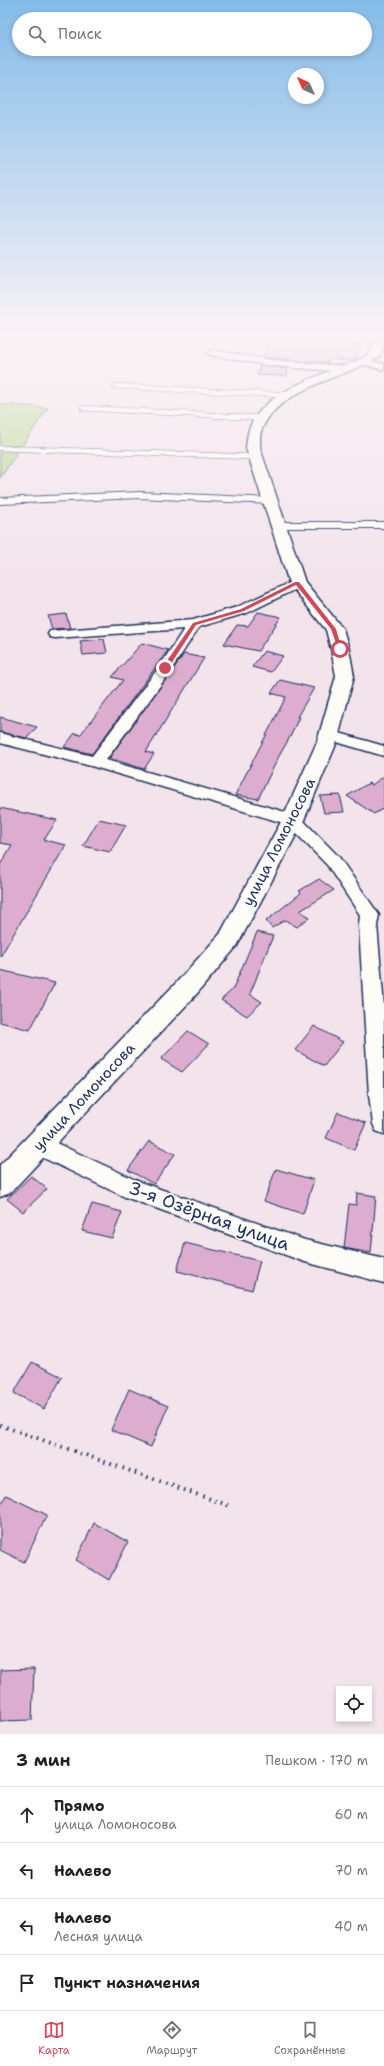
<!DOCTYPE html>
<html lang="ru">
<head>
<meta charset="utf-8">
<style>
	body { margin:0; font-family:"Shantell Sans",sans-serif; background:#f6f6f6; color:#202124 }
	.controls { position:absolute; right:12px; bottom:12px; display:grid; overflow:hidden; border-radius:0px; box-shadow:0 2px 6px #0003 }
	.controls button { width:36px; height:36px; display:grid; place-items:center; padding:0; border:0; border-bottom:1px solid #e0e0e0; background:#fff; color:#202124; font:20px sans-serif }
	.compass { position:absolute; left:288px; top:68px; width:36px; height:36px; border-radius:50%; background:#fff; box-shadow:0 2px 6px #0003; rotate:315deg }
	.stop { position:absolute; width:12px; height:12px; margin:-9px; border:3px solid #d1495b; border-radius:50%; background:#fff }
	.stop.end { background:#d1495b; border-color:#fff; box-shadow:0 1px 4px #0008 }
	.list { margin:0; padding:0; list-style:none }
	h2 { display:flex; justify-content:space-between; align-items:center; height:52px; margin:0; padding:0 16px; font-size:17px }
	h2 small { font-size:13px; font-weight:400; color:#757577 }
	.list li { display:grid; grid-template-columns:26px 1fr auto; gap:12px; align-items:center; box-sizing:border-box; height:56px; padding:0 16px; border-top:1px solid #e0e0e0 }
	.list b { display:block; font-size:15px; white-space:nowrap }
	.list p { margin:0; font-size:13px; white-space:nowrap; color:#757577 }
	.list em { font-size:13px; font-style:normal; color:#757577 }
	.icon { flex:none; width:22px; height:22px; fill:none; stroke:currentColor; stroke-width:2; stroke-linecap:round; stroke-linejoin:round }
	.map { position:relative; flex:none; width:384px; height:1734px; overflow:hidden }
	.search { position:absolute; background:#fff; box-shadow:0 2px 6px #0003; left:12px; right:12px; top:12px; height:44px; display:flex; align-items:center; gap:10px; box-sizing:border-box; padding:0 14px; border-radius:22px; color:#757577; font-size:15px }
	.sheet { height:276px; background:#fff }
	nav { display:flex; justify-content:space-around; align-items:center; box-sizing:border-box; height:56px; border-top:1px solid #e0e0e0; background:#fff; font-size:11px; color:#757577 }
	nav a { display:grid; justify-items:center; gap:2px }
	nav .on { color:#d1495b }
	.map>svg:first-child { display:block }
</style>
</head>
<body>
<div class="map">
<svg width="384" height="1734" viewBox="0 0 384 1734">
	<rect width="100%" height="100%" fill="#f3e4eb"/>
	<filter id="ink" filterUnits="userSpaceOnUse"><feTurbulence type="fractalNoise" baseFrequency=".025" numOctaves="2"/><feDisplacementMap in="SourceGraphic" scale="8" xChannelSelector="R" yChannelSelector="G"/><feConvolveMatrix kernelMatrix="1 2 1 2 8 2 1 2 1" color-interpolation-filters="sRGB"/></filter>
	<g filter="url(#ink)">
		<path fill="#b9d992" stroke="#6a8478" d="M0,404L48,408L0,478Z"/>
		<g fill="#dcadce" stroke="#1b2f5e">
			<path d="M268,340L308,341L362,345L354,361L328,359L327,363L263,357Z"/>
			<path d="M260,365L288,369L287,376L257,375Z"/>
			<path d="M258,612L281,617L258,651L224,644L237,625L248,626Z"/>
			<path d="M66,614L70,628L52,629L48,616Z"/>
			<path d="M104,639L107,653L83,655L80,641Z"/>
			<path d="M142,643L168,650L92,754L64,747L75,733L80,735L123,680L112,677Z"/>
			<path d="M264,651L283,656L271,672L252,667Z"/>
			<path d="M184,654L204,658L146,752L154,754L144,769L109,758Z"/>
			<path d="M280,680L314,688L297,717H299L291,735L279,756L258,799L235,795L286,697L271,693Z"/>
			<path d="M0,717L37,727L27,738L0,732Z"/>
			<path d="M384,776V808L374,814L347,796L369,783L372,785Z"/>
			<path d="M340,795L344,812L324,813L320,796Z"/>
			<path d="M0,808L57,820L44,840L66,845L0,957V865L12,845L0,843Z"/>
			<path d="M99,819L126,825L110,852L83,846Z"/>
			<path d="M319,879L334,890L300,911L310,917L297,927L285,920L272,928L266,921L301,893L299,891Z"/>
			<path d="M257,932L273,936L250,994L262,1002L247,1016L221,1000L233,989Z"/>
			<path d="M0,970L55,983L30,1030L0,1022Z"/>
			<path d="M314,1026L343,1042L324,1066L295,1050Z"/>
			<path d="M188,1031L209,1044L182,1072L161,1059Z"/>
			<path d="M338,1112L366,1123L354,1150L326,1138Z"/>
			<path d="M149,1141L175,1154L154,1184L128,1170Z"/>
			<path d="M276,1169L314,1180L303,1214L264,1201Z"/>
			<path d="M31,1176L47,1189L23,1212L7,1199Z"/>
			<path d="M357,1193L376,1196L371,1253L344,1248L349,1204L356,1205Z"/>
			<path d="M92,1204L122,1212L112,1238L82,1231Z"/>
			<path d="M185,1243L260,1261L252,1290L177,1271Z"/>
			<path d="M32,1362L62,1377L44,1409L14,1393Z"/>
			<path d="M129,1389L168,1406L151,1447L111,1430Z"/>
			<path d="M6,1495L47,1515L24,1562L0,1550V1507Z"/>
			<path d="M94,1523L128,1542L109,1580L76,1560Z"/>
			<path d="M34,1669L32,1720L0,1721V1670Z"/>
		</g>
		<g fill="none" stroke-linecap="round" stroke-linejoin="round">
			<defs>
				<g id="lane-far1">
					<path d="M115,386L286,395"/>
					<path d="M83,408L262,418"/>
					<path d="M0,448L256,457"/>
				</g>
				<g id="lane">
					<path d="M0,501L140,495L272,501"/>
					<path d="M278,525H384"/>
				</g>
				<g id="street">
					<path d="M212,350L272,360L347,366L352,369L347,372L272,366L209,355L207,353Z"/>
					<path d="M363,359L384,364V370L360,364L358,362Z"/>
					<path d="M297,579L304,583L302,586L247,613L199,627L170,672L106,760L299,816L339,857L379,915L377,925L384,1007V1134L376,1131L373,1124L369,1095L359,925L360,915L327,865L287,824L91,766L0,743V733L92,756L159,667L184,629L55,638L50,637L48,634L50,631L193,620L237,607Z"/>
					<path d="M329,730L384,746V756L323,738L321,735L323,732Z"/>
					<path d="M39,1135L140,1182L305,1240L384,1259V1283L305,1262L125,1197L31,1152L28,1145L31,1138Z"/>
				</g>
				<path id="secondary" d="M377,335H384V345L379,357C344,378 282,387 263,427C259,433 260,441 260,448L305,582L343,629L349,649L354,676L337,742L304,820L237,946L194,997L10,1193L0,1197V1165L176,983L220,934L282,820L317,742L336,676L331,649L326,630L289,583L246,448C247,442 247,435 249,430C260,394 315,377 346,365C353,362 366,359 370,352C373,347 375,340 377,335Z"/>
			</defs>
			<use href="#lane-far1" stroke="#1b2f5e" stroke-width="6"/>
			<use href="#lane" stroke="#1b2f5e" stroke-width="8"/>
			<use href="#street" stroke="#1b2f5e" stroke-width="3"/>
			<use href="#secondary" stroke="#1b2f5e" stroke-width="3"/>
			<path stroke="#1b2f5e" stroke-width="4" stroke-dasharray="1.5 5" stroke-linecap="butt" d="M0,1425L230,1506"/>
			<use href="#lane-far1" stroke="#fdfcf7" stroke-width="5"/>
			<use href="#lane" stroke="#fdfcf7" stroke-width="6"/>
			<use href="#street" fill="#fdfcf7" fill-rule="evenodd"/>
			<use href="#secondary" fill="#fdfcf7" fill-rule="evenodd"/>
		</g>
	</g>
	<linearGradient id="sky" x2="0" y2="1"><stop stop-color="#83bbe9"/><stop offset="0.58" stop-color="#faf3f6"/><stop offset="1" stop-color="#faf3f6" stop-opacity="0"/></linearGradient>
	<rect width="384" height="577" fill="url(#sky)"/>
	<path fill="#d1495b" d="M295,582H299L336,629L342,650L338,649L331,629L296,585L244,611L196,625L167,670L162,668L193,623L241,609Z"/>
	<g text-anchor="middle" stroke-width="3.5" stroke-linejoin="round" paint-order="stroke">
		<g font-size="15" fill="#1b2f5e" stroke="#fdfcf7">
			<text transform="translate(279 842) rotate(-63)" y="5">улица Ломоносова</text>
			<text transform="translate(84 1097) rotate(-47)" y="5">улица Ломоносова</text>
		</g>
		<g font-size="18" fill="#1b2f5e" stroke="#fdfcf7">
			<text transform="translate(209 1216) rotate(20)" y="6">3-я Озёрная улица</text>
		</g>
	</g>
</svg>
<div class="controls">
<button><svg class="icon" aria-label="locate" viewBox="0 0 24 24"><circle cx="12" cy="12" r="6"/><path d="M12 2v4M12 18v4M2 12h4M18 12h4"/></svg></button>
</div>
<svg class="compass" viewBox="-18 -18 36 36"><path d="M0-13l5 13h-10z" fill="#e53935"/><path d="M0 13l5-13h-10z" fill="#757577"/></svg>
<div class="stop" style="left:340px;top:649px"></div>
<div class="stop end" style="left:165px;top:668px"></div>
<div class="search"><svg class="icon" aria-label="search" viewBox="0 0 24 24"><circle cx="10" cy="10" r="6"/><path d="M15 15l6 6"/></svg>Поиск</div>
</div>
<section class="sheet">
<h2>3 мин<small>Пешком · 170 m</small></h2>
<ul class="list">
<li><svg class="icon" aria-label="ahead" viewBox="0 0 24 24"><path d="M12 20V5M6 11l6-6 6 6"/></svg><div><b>Прямо</b><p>улица Ломоносова</p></div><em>60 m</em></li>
<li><svg class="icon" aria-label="left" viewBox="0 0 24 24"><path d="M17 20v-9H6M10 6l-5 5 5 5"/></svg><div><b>Налево</b></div><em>70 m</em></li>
<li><svg class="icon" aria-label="left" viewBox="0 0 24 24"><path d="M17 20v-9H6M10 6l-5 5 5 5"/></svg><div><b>Налево</b><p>Лесная улица</p></div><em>40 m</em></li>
<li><svg class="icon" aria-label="arrive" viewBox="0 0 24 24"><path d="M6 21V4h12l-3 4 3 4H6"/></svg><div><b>Пункт назначения</b></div></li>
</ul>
</section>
<nav>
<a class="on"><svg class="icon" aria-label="map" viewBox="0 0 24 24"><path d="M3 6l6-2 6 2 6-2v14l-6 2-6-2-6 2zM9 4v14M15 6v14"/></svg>Карта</a>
<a><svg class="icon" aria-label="directions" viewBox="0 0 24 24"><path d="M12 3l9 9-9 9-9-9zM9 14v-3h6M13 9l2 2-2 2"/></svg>Маршрут</a>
<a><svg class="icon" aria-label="saved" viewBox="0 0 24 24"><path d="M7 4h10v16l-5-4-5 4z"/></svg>Сохранённые</a>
</nav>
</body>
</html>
